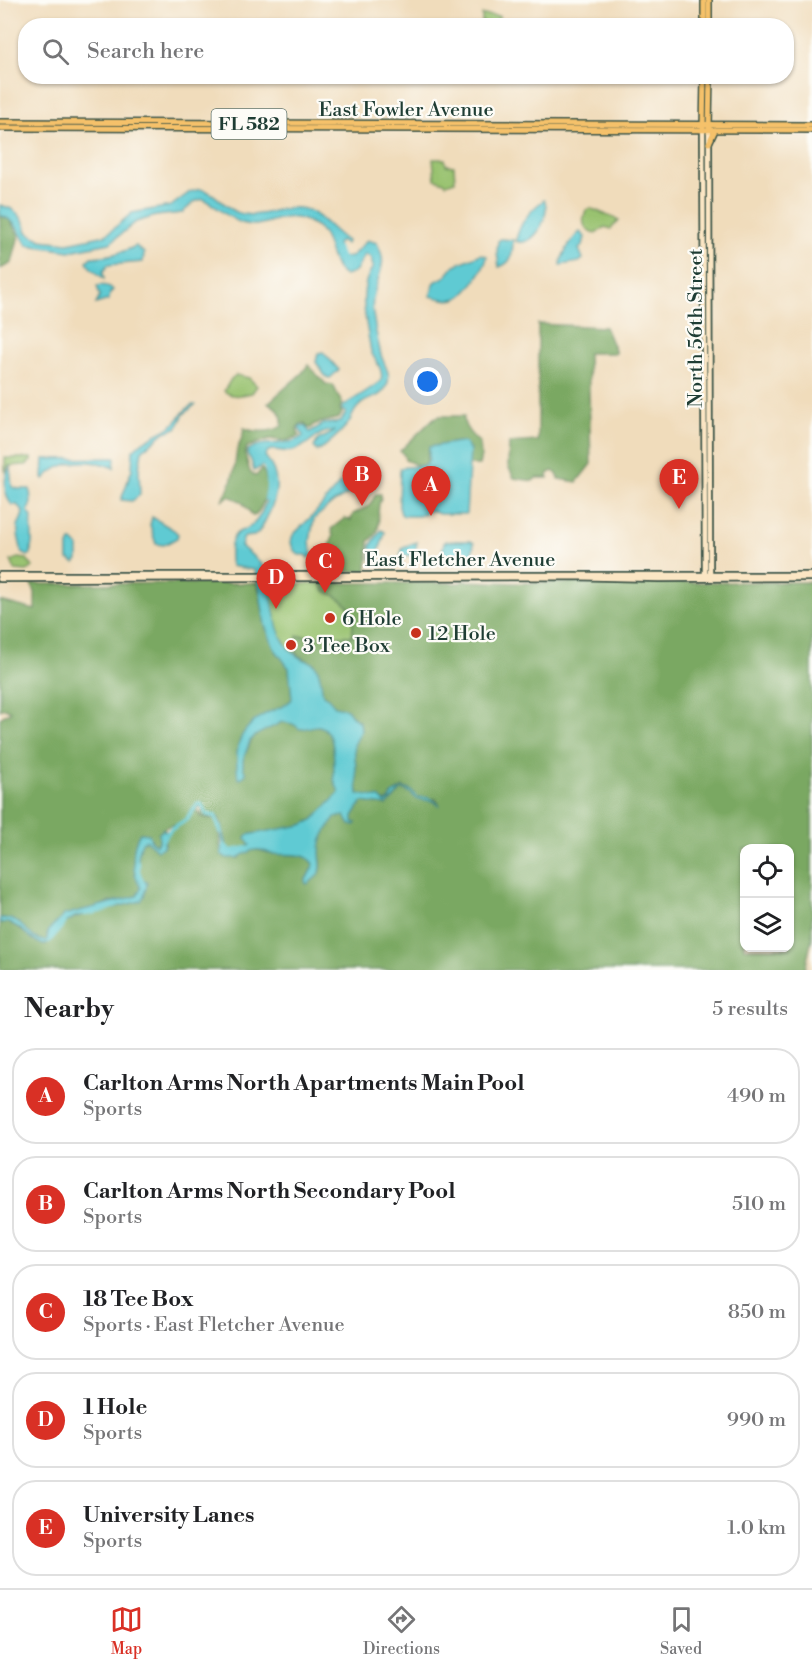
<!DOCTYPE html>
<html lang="en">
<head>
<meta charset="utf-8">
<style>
	body { margin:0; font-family:"Libre Bodoni",serif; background:#f2f2f2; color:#202124 }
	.controls { position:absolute; right:18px; bottom:18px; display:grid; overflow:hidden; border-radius:12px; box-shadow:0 2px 4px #0004 }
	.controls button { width:54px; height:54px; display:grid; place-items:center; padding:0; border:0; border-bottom:2px solid #e0e0e0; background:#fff; color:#202124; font:30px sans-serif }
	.you { position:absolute; left:428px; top:382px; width:21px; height:21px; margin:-15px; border:4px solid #fff; border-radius:50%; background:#1a73e8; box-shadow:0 0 0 9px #1a73e833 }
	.badge { display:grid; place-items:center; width:39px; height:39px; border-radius:50%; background:#d93025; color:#fff; font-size:20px; font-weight:700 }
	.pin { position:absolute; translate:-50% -50px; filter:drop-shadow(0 2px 3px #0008) }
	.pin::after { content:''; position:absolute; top:32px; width:21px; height:18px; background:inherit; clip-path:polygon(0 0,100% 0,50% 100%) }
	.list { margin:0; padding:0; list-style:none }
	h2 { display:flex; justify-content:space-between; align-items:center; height:78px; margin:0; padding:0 24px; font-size:26px }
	h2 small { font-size:20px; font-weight:400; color:#757577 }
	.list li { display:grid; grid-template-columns:39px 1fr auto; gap:18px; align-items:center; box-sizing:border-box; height:96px; margin:0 12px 12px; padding:0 12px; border:2px solid #e0e0e0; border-radius:24px }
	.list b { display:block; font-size:22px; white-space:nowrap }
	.list p { margin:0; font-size:20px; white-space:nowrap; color:#757577 }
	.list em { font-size:20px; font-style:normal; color:#757577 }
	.icon { flex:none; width:33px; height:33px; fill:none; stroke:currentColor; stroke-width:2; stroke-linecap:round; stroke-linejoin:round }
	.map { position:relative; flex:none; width:812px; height:970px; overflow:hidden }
	.search { position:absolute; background:#fff; box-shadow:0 2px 4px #0004; left:18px; right:18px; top:18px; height:66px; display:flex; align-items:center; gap:15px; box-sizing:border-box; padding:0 21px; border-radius:24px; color:#757577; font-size:22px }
	.sheet { height:618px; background:#fff }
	nav { display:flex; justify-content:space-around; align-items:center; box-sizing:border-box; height:84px; border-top:2px solid #e0e0e0; background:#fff; font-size:16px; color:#757577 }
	nav a { display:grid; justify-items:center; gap:3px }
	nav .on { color:#d93025 }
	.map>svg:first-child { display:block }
</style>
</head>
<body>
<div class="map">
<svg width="812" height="970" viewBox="0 0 812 970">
	<rect width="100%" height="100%" fill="#fdfcf7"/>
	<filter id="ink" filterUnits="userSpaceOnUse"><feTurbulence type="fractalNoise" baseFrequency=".0167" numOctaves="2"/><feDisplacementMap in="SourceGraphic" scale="12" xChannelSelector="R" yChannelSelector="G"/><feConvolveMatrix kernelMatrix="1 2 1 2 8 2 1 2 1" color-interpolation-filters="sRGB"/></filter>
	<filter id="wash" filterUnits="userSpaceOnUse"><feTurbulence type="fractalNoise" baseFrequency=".008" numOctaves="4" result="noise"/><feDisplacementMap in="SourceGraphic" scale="24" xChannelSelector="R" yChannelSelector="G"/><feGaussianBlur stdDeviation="1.35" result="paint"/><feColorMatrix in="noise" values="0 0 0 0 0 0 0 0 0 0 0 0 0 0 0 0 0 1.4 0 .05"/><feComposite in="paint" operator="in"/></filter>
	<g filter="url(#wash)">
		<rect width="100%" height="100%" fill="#f0dcbb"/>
		<g fill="#99c26f" stroke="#5c8052" stroke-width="1.5">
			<path d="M482,15L499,16V25H482Z"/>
			<path d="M433,159H445L446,165L454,166L455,181L446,184L444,182L435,179Z"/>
			<path d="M590,208L619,220L611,229L605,227L597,233C583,231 581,222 586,210Z"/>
			<path d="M236,375L249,378L257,386L252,393C243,395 232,398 224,391L231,379Z"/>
			<path d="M5,458H31V461L26,465L8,466L5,473Z"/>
			<path d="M18,558L27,559L33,567L27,571L15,570L11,561Z"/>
			<path d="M322,583L323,590C348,600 356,608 352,636H298L297,655C273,642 274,608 269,585Z"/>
		</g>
		<g fill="#7aa862" stroke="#4c724b" stroke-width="1.5" fill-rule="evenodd">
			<path d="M0,216L9,219L19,235L12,263L0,269Z"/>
			<path d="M538,324L605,327L616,353H588L591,464L577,482L559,479L557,474L553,471L548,473V478H536L533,481L514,478L508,466L509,443L538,441Z"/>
			<path d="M308,365L326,384L333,385L342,403L340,409L342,413L339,418L315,424L311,428H308L304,423L301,424L297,428L299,436L286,441L269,439L247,447L245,454L250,472L256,476L262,469C272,481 265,503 256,515L253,516L241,501L229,496L222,501C231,486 235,473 236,456C237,447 243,438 244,428C254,433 273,432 282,426C284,415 277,407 268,403L302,373Z"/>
			<path d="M440,416H464C462,426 472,436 480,443L481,456L479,465H468L470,450L464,443L458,442L429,447L426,465L419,466L405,460L404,455L400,451L434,418Z"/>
			<path d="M376,494H381V499C373,514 387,527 369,541L367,571L332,572L329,549L333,536L331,529L345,518L351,520L353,514L369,506Z"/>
			<path d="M464,581L519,583L812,582V938L805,970H0V923C18,919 27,941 44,945C53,941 54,930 63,924C86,909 113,907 140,901L144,896L147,882L145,881L141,883C136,870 137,855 142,842L148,840L156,849L164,846L166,832L180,823L166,827L159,833V841L156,845L152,841L149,834L140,833C130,848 132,873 141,888L137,896L130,899L108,902L97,908L64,915L47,934V940L45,941C26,940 26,918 0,918V718L11,711L5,708L0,710V601L35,610V592L31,584L258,583L265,625L274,648L289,668L292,699C282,710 279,707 268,713C239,729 233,747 239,778L240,779L246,774L243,767V759L251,741L255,735L282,722L294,724L300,729C307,729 313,725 319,726C338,730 333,766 334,779C335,784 338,788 339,793C331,802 321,814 312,820C297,830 265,831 247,835L246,838L250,845C219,868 228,832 218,817H204L202,815V808L195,807L188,814L197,809L200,817L218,820L221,853L225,857L239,858C252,843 260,852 274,854C286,855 297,854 308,857L314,864L305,881L307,884C332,866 316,866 321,842C323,832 330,826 335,817L345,816L350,825H355L356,823L353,821V816L362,802L387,805L402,789L411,793L416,798L433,800L439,804L436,799L417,797L412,791L403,787L392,794L390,799L385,802L380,798L362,796L358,794L354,744L361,731L360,722L353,717L347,709C344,708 338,708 335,706C330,704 329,697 323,694L315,664L297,655V636H352C356,608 347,600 323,590L322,583H459ZM744,849H790V948H744Z"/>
		</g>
		<g fill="#5ecad3" stroke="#3e8484" stroke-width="1.5">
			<path d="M200,189C217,192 224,208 239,213C263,221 288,199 312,212C324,219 335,233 347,241L346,244L341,241L337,244L341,258L351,257L367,240L377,243C380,249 384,258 382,265C379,282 370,296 373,314C375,327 378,342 381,355C384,365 392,374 387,385C381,400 368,396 359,406C353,411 352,419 347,425C339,434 327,446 317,451L314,447L318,440L334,432V431C320,430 311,442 300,448C285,456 279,447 268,451L265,456C286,481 274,508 258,533L254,536L244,537L241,546C249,554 258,558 264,568C276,592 270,621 285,643C289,650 295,655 302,659C306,661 311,661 314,664C321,670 321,686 323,695L328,698L335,706L347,709L353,717L360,723L361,731L354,745L358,794L380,798L385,803L390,800L392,794L403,788L412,791L417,797C427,797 434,797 440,806L433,801L416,799L411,793L402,789L387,805L362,802L353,816V822L356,823L355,825H350L345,816L335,817C330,826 324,832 321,843C316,864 331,869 307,884L305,882L314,864C306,851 287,856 273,854C267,853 262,848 255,850C248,851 243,855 237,858H227L221,854C226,843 218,834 222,824C224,845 227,861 250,845L246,838L247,835L302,825L313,820L339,793C338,788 335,784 334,779C333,766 338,730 319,726C314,725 306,729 300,729L293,724L282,722L256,735L250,741L243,760V767L246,774L240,779L238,778C234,746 238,729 267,713C277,708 284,708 292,699L289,668L274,648L265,625L259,586L254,570L231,566C229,558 229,541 236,534C240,530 248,529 252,525C265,515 277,477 264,465L254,471L251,460L247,454L248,450C265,438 286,449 303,436L299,428L301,425L305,426L310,432L323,424L340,422L346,413L342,410L343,406C349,402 379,384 381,380C384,371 376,361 372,354C370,350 370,344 369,340C365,318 358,287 373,267L371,258L365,254L356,271L345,276C326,263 333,237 314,225C282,205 268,232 242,223C227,218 217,206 203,199L194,202L182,213L156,216L136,222L110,243L70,251L27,245C18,231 17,221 0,215V205C15,208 24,216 27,232L41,240L68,243L106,235L132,213L171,206L190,192Z"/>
			<path d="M544,200C552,214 534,249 516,241C519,224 530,210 544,200Z"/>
			<path d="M580,232L585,237L583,245L579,249L583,259L579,262L561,265C560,257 573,237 580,232Z"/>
			<path d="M501,239L513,240C512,253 514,262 499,267L497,252L498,241Z"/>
			<path d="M136,246L144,253L143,262L108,265L103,272L104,279L90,267L87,261L91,257C106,257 122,253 136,246Z"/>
			<path d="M481,254L487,256C487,265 468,294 458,298C451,302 438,298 430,296L435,282L446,276L455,265Z"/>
			<path d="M102,285L110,287L113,290L110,293L109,300L96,304L100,296L97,286Z"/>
			<path d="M323,352L339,370L330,378L326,377L316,362L318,353Z"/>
			<path d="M192,405H195L184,414L177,428L165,432L142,451L139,468L140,495L132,501L121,500L132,469L133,450C144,439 159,434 171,426C179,421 181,411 192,405Z"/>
			<path d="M458,442L465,443L470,450L466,514H439L430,510L419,516H404L401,514L399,507L400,468L426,465L429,459V447Z"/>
			<path d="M115,458L114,468C91,458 61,459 44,479L43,477L44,459Z"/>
			<path d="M10,467L12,487L19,489H30L31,503L28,511L32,517C31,525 32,531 32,538C33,544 30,548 31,554L28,556L22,553C21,546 16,532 18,526C20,519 23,519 23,511L17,505H12C3,495 3,477 10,467Z"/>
			<path d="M340,483L343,484L350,493L334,502L314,519L310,541L312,556L308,558L307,555H299C292,550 289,542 293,535L316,512Z"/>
			<path d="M152,517L174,530L178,534L177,538L164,545L156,544L150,525Z"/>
			<path d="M381,530L385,532C385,534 377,557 376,559H371V545Z"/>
			<path d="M71,541H73L78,546V560L75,563L68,559V546Z"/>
			<path d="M446,541H471L474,543L472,556L447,558L442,552L444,543Z"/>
			<path d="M417,542L415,555L400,556L403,547Z"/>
			<path d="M162,828L166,832L163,847L157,850L146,840L142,842C137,854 136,871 141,883L145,881L147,883L144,896L141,901L75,917L59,927L49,942L44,945C27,940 18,919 0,923V918C27,918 26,940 45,941L47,939C47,926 58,924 64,915L137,896L141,888C132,874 130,848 140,833L149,834L151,841L156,845L159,841V833L163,830Z"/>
		</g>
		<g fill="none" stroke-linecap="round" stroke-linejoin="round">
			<g stroke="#5ecad3" stroke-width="4">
				<path d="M337,248L343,260H346"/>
				<path d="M263,463C270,472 269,488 266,499"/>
				<path d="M163,839L170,830L186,820L197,805L201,804C206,813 205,815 215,816L221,832"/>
				<path d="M224,845L231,851L247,848"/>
				<path d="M138,862V871L144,887"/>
				<path d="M85,914L105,910L118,904"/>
				<path d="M49,941L65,922"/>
			</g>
		</g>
	</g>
	<g filter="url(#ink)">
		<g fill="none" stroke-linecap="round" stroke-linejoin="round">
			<defs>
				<g id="secondary">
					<path d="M703,130L705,577"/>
					<path d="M709,130L710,576"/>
					<path d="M0,575H812"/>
					<path d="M0,579L570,577L659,579L812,578"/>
				</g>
				<g id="primary">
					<path d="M709,0V26"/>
					<path d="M704,26V0"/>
					<path d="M0,122L812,125"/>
					<path d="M0,128L812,130"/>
					<path d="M703,128L704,76"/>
					<path d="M709,128L710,76"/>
					<path d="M709,143L715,130"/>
				</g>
			</defs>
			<use href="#secondary" stroke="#3e5548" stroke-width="8"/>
			<use href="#primary" stroke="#3e5548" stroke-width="8"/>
			<use href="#secondary" stroke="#fbe6c4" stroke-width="4.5"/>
			<use href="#primary" stroke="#f5c16b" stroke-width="5"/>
		</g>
	</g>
	<g fill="#c8321e" stroke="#fdfcf7" stroke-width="2">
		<circle cx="330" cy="618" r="6"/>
		<circle cx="416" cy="633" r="6"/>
		<circle cx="291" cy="645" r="6"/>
	</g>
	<g text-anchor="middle" stroke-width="4.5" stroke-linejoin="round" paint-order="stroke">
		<rect fill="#fdfcf7" stroke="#62766e" stroke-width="1.5" x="211.5" y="109" width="75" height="30" rx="4.5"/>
		<g font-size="18" font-weight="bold" fill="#1f3d34">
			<text x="249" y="130">FL 582</text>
		</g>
		<g font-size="20" fill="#1f3d34" stroke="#fdfcf7">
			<text x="406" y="116">East Fowler Avenue</text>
			<text transform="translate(695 328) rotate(-90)" y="7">North 56th Street</text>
			<text x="460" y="566">East Fletcher Avenue</text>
		</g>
		<g font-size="20" fill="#1f3d34" stroke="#fdfcf7" text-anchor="start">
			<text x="342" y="625">6 Hole</text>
			<text x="428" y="640">12 Hole</text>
			<text x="303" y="652">3 Tee Box</text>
		</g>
	</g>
</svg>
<div class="controls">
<button><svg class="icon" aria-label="locate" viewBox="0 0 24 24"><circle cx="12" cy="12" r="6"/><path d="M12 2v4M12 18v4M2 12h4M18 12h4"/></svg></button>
<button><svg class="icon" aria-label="layers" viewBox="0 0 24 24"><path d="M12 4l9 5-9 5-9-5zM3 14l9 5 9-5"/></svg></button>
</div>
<div class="you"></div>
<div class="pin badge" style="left:431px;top:516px">A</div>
<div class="pin badge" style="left:362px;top:506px">B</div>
<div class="pin badge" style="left:325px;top:593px">C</div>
<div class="pin badge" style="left:276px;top:609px">D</div>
<div class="pin badge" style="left:679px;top:509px">E</div>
<div class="search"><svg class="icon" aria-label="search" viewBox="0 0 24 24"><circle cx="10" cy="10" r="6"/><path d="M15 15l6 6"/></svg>Search here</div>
</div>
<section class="sheet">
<h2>Nearby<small>5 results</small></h2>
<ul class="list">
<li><span class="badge">A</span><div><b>Carlton Arms North Apartments Main Pool</b><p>Sports</p></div><em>490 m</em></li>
<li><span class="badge">B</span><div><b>Carlton Arms North Secondary Pool</b><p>Sports</p></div><em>510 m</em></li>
<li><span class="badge">C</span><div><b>18 Tee Box</b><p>Sports · East Fletcher Avenue</p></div><em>850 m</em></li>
<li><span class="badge">D</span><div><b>1 Hole</b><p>Sports</p></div><em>990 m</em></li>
<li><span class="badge">E</span><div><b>University Lanes</b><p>Sports</p></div><em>1.0 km</em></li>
</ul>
</section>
<nav>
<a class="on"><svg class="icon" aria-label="map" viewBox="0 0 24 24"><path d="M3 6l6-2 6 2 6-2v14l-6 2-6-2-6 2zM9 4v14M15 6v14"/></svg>Map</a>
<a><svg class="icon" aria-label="directions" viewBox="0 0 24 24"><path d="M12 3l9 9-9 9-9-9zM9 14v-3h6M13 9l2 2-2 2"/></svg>Directions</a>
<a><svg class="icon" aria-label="saved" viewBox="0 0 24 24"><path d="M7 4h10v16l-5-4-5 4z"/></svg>Saved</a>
</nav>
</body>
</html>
